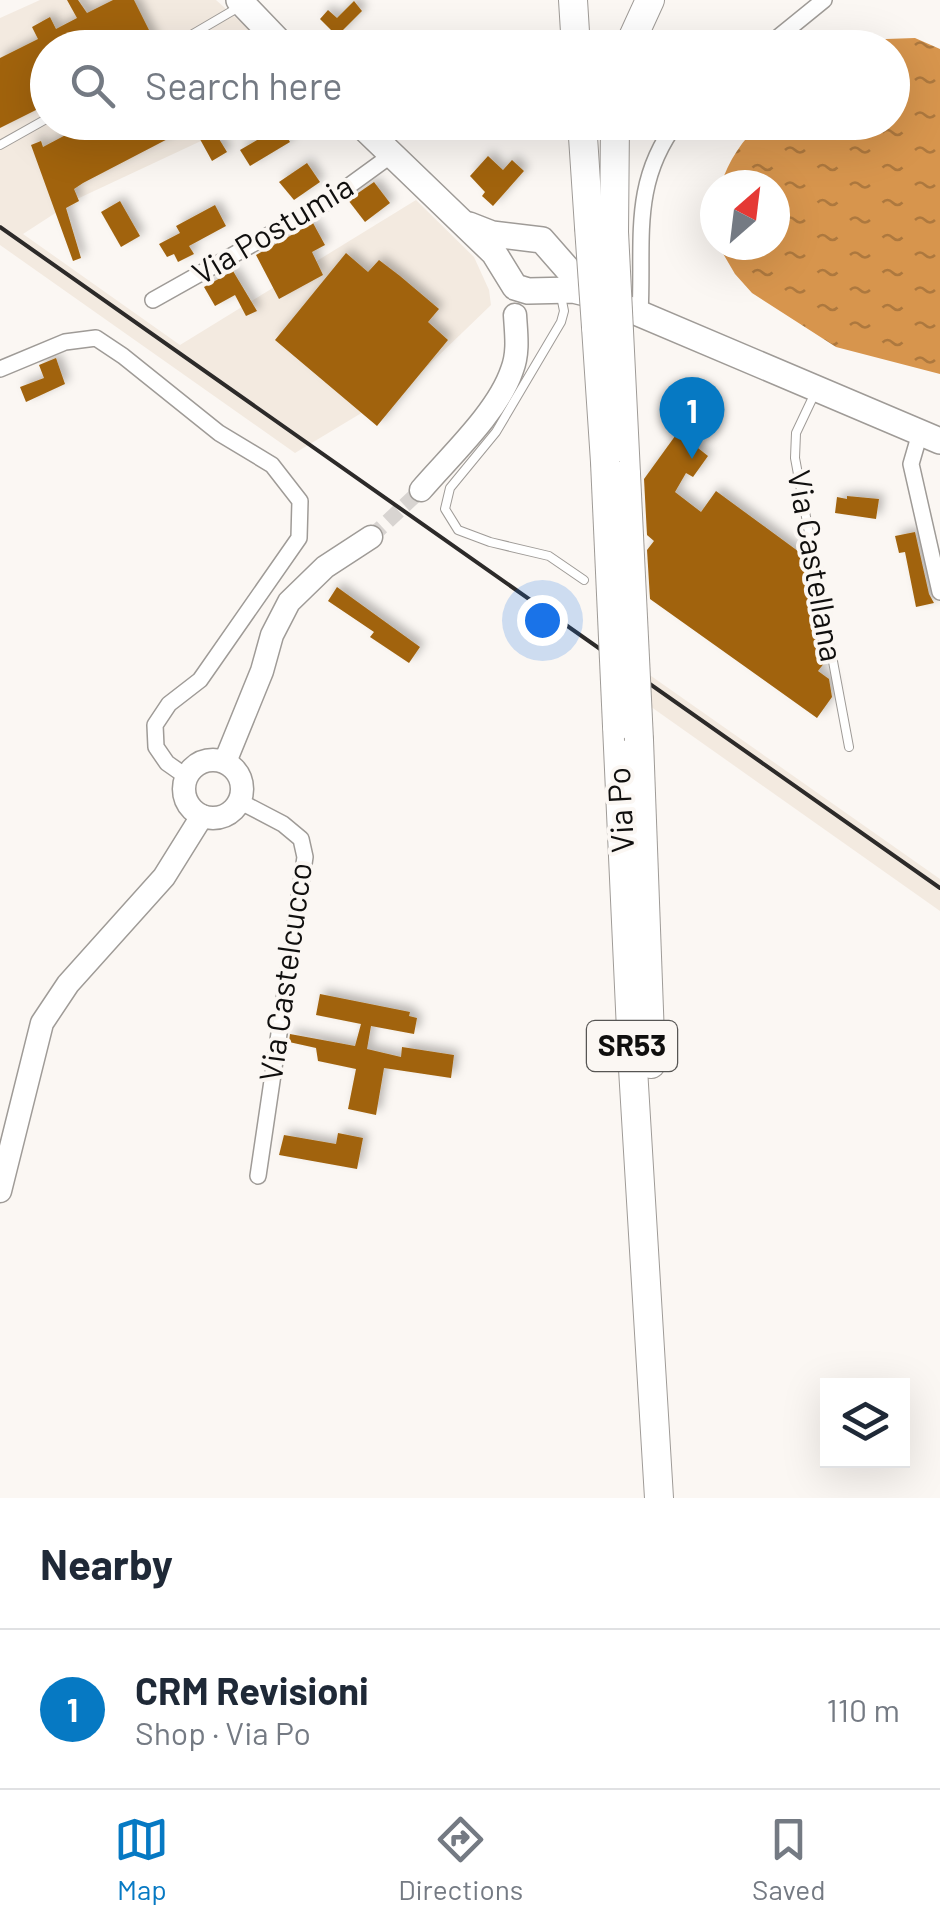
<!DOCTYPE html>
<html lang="en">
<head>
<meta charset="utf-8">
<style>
	body { margin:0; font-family:Barlow,sans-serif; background:#f6f6f7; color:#1f2937 }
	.controls { position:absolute; right:30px; bottom:30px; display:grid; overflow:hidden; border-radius:0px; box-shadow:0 10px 40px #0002 }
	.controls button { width:90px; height:90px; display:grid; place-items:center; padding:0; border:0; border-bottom:2px solid #e0e1e3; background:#fff; color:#1f2937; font:50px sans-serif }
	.compass { position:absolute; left:700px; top:170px; width:90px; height:90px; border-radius:50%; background:#fff; box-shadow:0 10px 40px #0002; rotate:28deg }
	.you { position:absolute; left:542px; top:620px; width:35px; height:35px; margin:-25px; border:8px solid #fff; border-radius:50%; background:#1a73e8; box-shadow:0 0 0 15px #1a73e833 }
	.badge { display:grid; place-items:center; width:65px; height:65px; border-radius:50%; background:#0679c3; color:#fff; font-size:32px; font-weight:700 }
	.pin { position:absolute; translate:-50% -82px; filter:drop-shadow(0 2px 5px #0008) }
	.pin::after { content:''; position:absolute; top:52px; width:35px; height:30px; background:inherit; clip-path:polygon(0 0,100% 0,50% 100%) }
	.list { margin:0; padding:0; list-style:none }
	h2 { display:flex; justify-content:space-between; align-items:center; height:130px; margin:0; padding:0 40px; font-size:42px }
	h2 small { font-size:32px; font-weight:400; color:#747a83 }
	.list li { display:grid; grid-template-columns:65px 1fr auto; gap:30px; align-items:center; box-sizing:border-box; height:160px; padding:0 40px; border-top:2px solid #e0e1e3 }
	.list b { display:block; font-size:38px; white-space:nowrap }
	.list p { margin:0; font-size:32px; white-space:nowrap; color:#747a83 }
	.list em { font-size:32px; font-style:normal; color:#747a83 }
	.icon { flex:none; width:55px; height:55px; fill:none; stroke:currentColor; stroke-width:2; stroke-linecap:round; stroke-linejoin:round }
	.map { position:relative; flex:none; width:940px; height:1498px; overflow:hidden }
	.search { position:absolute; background:#fff; box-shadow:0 10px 40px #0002; left:30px; right:30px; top:30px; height:110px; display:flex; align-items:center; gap:25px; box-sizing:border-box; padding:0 35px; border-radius:55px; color:#747a83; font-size:38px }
	.sheet { height:290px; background:#fff }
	nav { display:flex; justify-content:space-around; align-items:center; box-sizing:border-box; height:140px; border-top:2px solid #e0e1e3; background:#fff; font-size:28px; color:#747a83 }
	nav a { display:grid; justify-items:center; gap:5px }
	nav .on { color:#0679c3 }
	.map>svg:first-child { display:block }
</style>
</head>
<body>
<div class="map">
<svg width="940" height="1498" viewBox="0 0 940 1498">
	<defs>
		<pattern id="water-ripples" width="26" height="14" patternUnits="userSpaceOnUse" patternTransform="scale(2.5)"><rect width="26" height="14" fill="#d7954d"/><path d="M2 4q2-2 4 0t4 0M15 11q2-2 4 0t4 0" fill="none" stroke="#ad783e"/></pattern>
		<filter id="shadow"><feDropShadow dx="5" dy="-5" stdDeviation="5" flood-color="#0004"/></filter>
	</defs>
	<rect width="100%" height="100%" fill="#fbf7f3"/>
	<g fill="#f3eae0">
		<path d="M40,0H216L254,34L222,47L48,48V122H231L233,126L77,199L23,234L180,345L416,200L474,257L489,290L491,305L408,385L295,453L0,245V18Z"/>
		<path d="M644,671L940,879V911L647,704Z"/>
	</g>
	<path fill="url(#water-ripples)" d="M915,38L940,49V374L836,347L752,293L735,274L718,245H775V185H721C728,161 743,139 762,122H892V48L863,47L886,39Z"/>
	<g fill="#a1630d" filter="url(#shadow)">
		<path d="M67,0H78L87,13L113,0H134L158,48H48V104L0,128V58L38,39L32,27L50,17L56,29L77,18Z"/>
		<path d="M354,1L362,11L337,36L320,19L328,10L337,18Z"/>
		<path d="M90,122H213L210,124L227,152L212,161L196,132L186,137L183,131L83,183L74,189L79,201L66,208L81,258L73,261L31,145L41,141L43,147Z"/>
		<path d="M281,126L290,142L250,166L240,150Z"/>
		<path d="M488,156L503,170L512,160L524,171L493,206L482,196L485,192L470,176Z"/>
		<path d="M307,163L320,182L294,200L279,182Z"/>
		<path d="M374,182L390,203L365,222L348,200Z"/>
		<path d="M120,201L140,236L121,247L101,212Z"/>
		<path d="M215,205L226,226L189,246L194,254L178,262L174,254L167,257L159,244L180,233L176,226Z"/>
		<path d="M313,223L325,245L312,252L323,275L279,299L256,255Z"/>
		<path d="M346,253L368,272L379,260L400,276L439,309L428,322L448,340L377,426L275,340Z"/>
		<path d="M233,271L257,311L246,316L235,295L215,306L204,287Z"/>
		<path d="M56,358L65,384L26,402L20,387L44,378L39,365Z"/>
		<path d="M678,432L708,456L693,477L686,473L675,492L701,512L716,491L806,557L799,566L809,573L813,593L808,599L815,605L819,628L814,636L822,642L825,662L818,671L829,679L832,697L817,718L650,599L647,550L654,541L647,535L644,479Z"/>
		<path d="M847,496L879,499L876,519L835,513L837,497L847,499Z"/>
		<path d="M915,532L929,594L934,603L916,607L905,552L899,553L895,536Z"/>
		<path d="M337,587L420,647L409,663L370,637L374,632L328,601Z"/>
		<path d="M320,994L410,1012L409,1016L417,1018L414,1034L371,1026L367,1049L401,1057L402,1047L454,1055L451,1078L384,1068L376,1115L348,1109L356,1069L318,1061L316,1048L289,1042L290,1034L355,1046L361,1024L316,1015Z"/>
		<path d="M338,1133L363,1138L357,1169L279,1155L284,1135L336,1144Z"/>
	</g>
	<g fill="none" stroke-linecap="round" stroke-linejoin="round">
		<path stroke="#d8d4d1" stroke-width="15" stroke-dasharray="15 8" stroke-linecap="butt" d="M371,537L421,490"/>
		<defs>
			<g id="lane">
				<path d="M169,48L239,7"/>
				<path d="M0,145L48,118"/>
				<path d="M561,296L564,311L561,322L496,432L450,488L445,509L458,530L490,542L549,556L584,580"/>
				<path d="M814,395L796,433L795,458L849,747"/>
			</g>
			<g id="street">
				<path d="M765,48L824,0"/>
				<path d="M153,300L324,204L390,156"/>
				<path d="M640,314C644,242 630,184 677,122"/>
				<path d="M0,369L65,342L96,338L123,356L219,433L272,465L300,501L299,538L200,680L169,704L155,725L156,747L167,763L187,777"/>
				<path d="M920,433L911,464L940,592"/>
				<path d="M241,802L283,824L301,839L305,857L258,1176"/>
			</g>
			<g id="secondary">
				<path d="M421,490C450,456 498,412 512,370C519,352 516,333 515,315"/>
				<circle cx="213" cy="789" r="29"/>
				<path d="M225,762L262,671L272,635L289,602L325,567L371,537"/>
				<path d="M0,1191L42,1023L68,984L164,877L202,816"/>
			</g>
			<g id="primary">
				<path d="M239,0L285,48"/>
				<path d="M358,122L494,253L515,287L528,291L573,290L598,296L940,441"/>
				<path d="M469,225L492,234L542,240L578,281L594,293"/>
			</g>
			<g id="highway">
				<path d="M573,0L576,48"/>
				<path d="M628,48L650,0"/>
				<path d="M582,122L589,227"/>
				<path d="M614,232L615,122"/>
				<path d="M596,327L605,462"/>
				<path d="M619,331L626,474"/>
				<path d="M617,726L632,1052L659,1498"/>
				<path d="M639,740L651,1064"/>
			</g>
		</defs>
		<use href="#lane" stroke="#9f9b97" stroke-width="10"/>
		<use href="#street" stroke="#9f9b97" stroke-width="18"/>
		<use href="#secondary" stroke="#9f9b97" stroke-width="25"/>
		<use href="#primary" stroke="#9f9b97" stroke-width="28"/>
		<use href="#highway" stroke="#9f9b97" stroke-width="30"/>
		<use href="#lane" stroke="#fff" stroke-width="8"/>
		<use href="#street" stroke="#fff" stroke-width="15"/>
		<use href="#secondary" stroke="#fff" stroke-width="22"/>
		<use href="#primary" stroke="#fff" stroke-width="25"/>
		<use href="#highway" stroke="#fff" stroke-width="28"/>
		<path stroke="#2c2a29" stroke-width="4" d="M0,227L940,888"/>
		<defs>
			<g id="highway-bridge">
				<path d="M589,227L596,327"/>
				<path d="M614,232L619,331"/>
				<path d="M605,462L617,726"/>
				<path d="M626,474L639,740"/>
			</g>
		</defs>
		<use href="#highway-bridge" stroke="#9f9b97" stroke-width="30" stroke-linecap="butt"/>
		<use href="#highway-bridge" stroke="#fff" stroke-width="28"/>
	</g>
	<g text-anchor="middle" stroke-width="8" stroke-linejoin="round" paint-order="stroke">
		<rect fill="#fbf7f3" stroke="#565553" stroke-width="2.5" x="587" y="1021" width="90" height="50" rx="8"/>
		<g font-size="30" font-weight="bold" fill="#100f0e">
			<text x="632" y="1056">SR53</text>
		</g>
		<g font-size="32" fill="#100f0e" stroke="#fbf7f3">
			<text transform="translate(273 230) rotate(-31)" y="11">Via Postumia</text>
			<text transform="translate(815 566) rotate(80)" y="11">Via Castellana</text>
			<text transform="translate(621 810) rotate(-93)" y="11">Via Po</text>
			<text transform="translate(286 972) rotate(-82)" y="11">Via Castelcucco</text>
		</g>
	</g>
</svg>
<div class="controls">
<button><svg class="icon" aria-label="layers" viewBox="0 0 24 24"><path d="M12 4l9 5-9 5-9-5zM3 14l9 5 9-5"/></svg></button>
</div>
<svg class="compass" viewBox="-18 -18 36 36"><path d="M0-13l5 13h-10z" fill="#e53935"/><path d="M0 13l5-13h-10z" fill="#747a83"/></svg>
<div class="you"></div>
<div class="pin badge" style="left:692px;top:459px">1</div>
<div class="search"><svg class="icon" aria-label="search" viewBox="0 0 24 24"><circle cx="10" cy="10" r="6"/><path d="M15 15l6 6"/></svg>Search here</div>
</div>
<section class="sheet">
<h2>Nearby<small></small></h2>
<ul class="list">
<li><span class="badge">1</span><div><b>CRM Revisioni</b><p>Shop · Via Po</p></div><em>110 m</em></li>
</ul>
</section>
<nav>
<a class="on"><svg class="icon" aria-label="map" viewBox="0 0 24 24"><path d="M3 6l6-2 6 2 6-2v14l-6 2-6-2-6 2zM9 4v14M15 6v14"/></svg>Map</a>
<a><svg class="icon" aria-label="directions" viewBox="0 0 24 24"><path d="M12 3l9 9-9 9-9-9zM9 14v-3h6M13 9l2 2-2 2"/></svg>Directions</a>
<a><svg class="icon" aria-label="saved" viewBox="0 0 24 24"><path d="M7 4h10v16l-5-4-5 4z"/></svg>Saved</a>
</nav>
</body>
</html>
